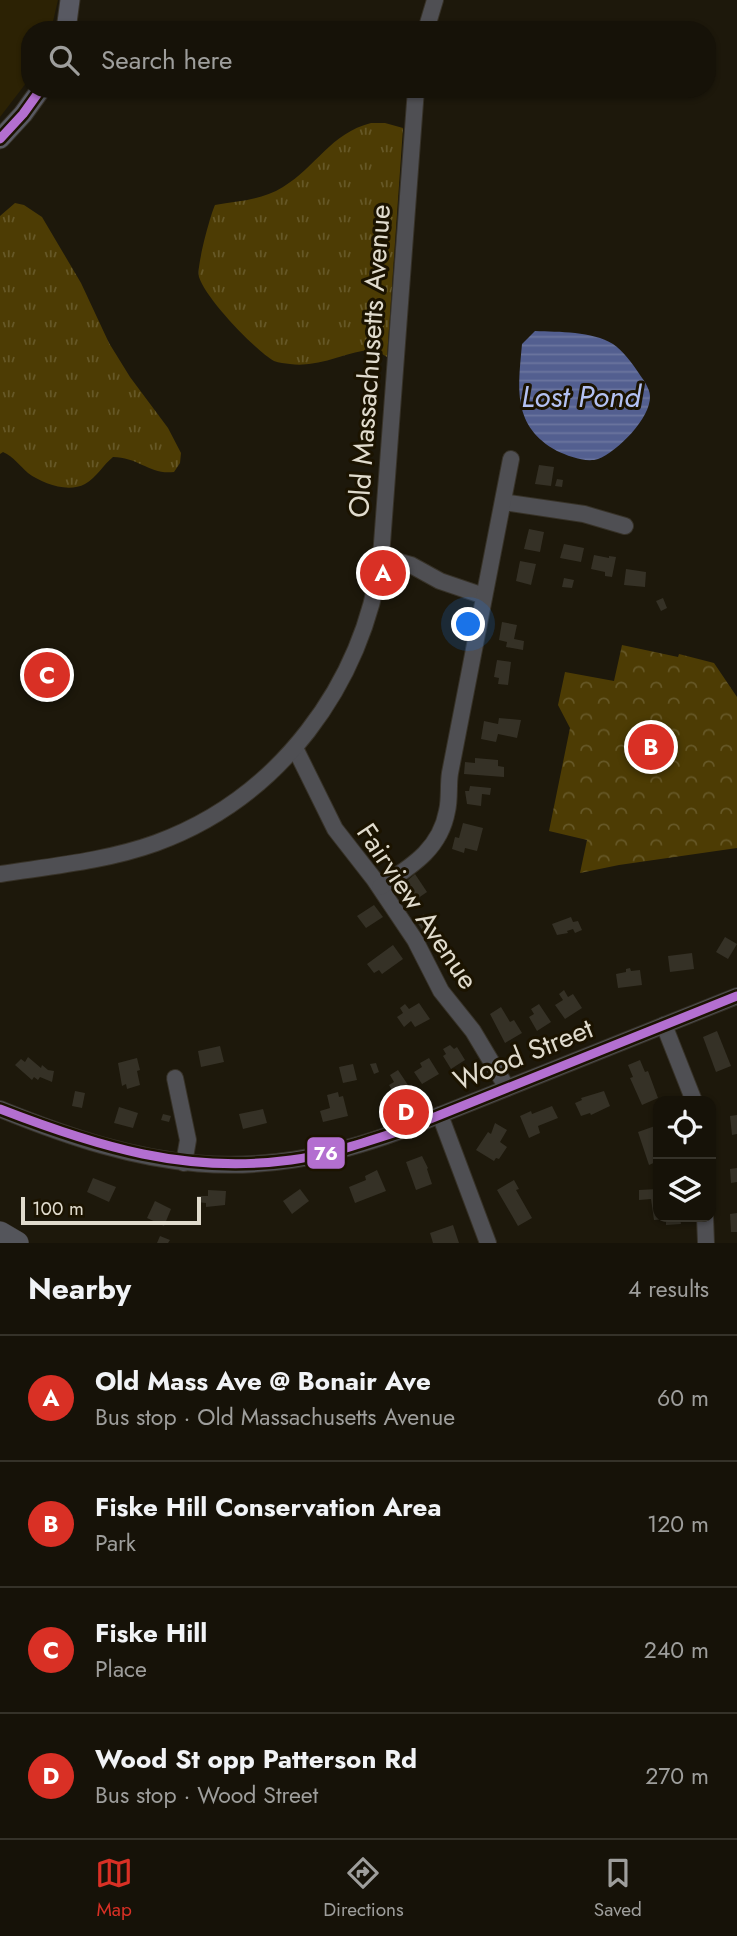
<!DOCTYPE html>
<html lang="en">
<head>
<meta charset="utf-8">
<style>
	body { margin:0; font-family:Jost,sans-serif; background:#1f1b12; color:#f1f3f6 }
	.controls { position:absolute; right:21px; bottom:21px; display:grid; overflow:hidden; border-radius:14px; box-shadow:0 2px 5px #0004 }
	.controls button { width:63px; height:63px; display:grid; place-items:center; padding:0; border:0; border-bottom:2px solid #353229; background:#161208; color:#f1f3f6; font:35px sans-serif }
	.scale { position:absolute; left:21px; bottom:18px; width:180px; box-sizing:border-box; padding-left:7px; border:4px solid #e0dbcd; border-top:0; font-size:19px; line-height:24px; white-space:nowrap; color:#e0dbcd; -webkit-text-stroke:5px #1b1300; paint-order:stroke }
	.you { position:absolute; left:469px; top:625px; width:24px; height:24px; margin:-18px; border:5px solid #fff; border-radius:50%; background:#1a73e8; box-shadow:0 0 0 10px #1a73e833 }
	.badge { display:grid; place-items:center; width:46px; height:46px; border-radius:50%; background:#d93025; color:#fff; font-size:23px; font-weight:700 }
	.pin { position:absolute; translate:-50% -50%; border:4px solid #fff; box-shadow:0 2px 7px #0006 }
	.list { margin:0; padding:0; list-style:none }
	h2 { display:flex; justify-content:space-between; align-items:center; height:91px; margin:0; padding:0 28px; font-size:30px }
	h2 small { font-size:23px; font-weight:400; color:#9e9e9c }
	.list li { display:grid; grid-template-columns:46px 1fr auto; gap:21px; align-items:center; box-sizing:border-box; height:126px; padding:0 28px; border-top:2px solid #353229 }
	.list b { display:block; font-size:26px; white-space:nowrap }
	.list p { margin:0; font-size:23px; white-space:nowrap; color:#9e9e9c }
	.list em { font-size:23px; font-style:normal; color:#9e9e9c }
	.icon { flex:none; width:38px; height:38px; fill:none; stroke:currentColor; stroke-width:2; stroke-linecap:round; stroke-linejoin:round }
	.map { position:relative; flex:none; width:737px; height:1243px; overflow:hidden }
	.search { position:absolute; background:#161208; box-shadow:0 2px 5px #0004; left:21px; right:21px; top:21px; height:77px; display:flex; align-items:center; gap:18px; box-sizing:border-box; padding:0 24px; border-radius:28px; color:#9e9e9c; font-size:26px }
	.sheet { height:595px; background:#161208 }
	nav { display:flex; justify-content:space-around; align-items:center; box-sizing:border-box; height:98px; border-top:2px solid #353229; background:#161208; font-size:19px; color:#9e9e9c }
	nav a { display:grid; justify-items:center; gap:4px }
	nav .on { color:#d93025 }
	.map>svg:first-child { display:block }
</style>
</head>
<body>
<div class="map">
<svg width="737" height="1243" viewBox="0 0 737 1243">
	<defs>
		<pattern id="grass-tufts" width="24" height="20" patternUnits="userSpaceOnUse" patternTransform="scale(1.75)"><rect width="24" height="20" fill="#4d3c04"/><path d="M3 7l-1-3M5 7V3M7 7l1-3M15 17l-1-3M17 17v-4M19 17l1-3" fill="none" stroke="#665827"/></pattern>
		<pattern id="park-crowns" width="20" height="18" patternUnits="userSpaceOnUse" patternTransform="scale(1.75)"><rect width="20" height="18" fill="#4d3c04"/><path d="M2 6a3 3 0 1 1 6 0M12 15a3 3 0 1 1 6 0" fill="none" stroke="#665827"/></pattern>
		<pattern id="water-rules" width="6" height="5" patternUnits="userSpaceOnUse" patternTransform="scale(1.75)"><rect width="6" height="5" fill="#535f90"/><path d="M0 2.5h6" fill="none" stroke="#6b759e"/></pattern>
	</defs>
	<rect width="100%" height="100%" fill="#1d180b"/>
	<path fill="#2c2204" d="M0,0H58L51,30H30V78L0,117Z"/>
	<g fill="url(#grass-tufts)">
		<path d="M371,123H385L403,128L387,357L374,349C345,352 319,368 290,364C285,363 279,363 274,361C254,349 206,299 199,277C196,268 210,216 215,205C239,201 262,200 283,187C316,167 331,133 371,123Z"/>
		<path d="M15,203L24,205L42,217L81,283L109,343L130,377L168,428L181,453L180,463L174,472C150,475 138,457 113,457C103,465 97,477 85,484C68,493 43,484 28,473C19,465 14,457 3,452L0,454V216Z"/>
	</g>
	<path fill="url(#park-crowns)" d="M622,645L678,657L679,654L714,663L737,697V848L619,865L580,873L587,840L549,831L570,728L558,705L565,672L614,681Z"/>
	<path fill="url(#water-rules)" d="M535,331C559,332 592,331 613,344C623,351 632,363 638,372C642,378 650,388 650,396C651,418 617,452 598,459C586,463 568,456 557,451C512,426 518,389 522,344Z"/>
	<g fill="#353126">
		<path d="M539,465L554,467L551,486L535,484Z"/>
		<path d="M557,479L563,480L562,487L555,486Z"/>
		<path d="M529,529L544,532L540,552L524,549Z"/>
		<path d="M564,544L584,548L581,562L560,558Z"/>
		<path d="M594,555L609,558V556L616,557L612,577L605,576V572L591,569Z"/>
		<path d="M520,561L536,564L531,585L516,581Z"/>
		<path d="M626,569L646,572L645,587L624,585Z"/>
		<path d="M564,578L574,580L572,588L562,587Z"/>
		<path d="M663,598L667,608L661,611L656,601Z"/>
		<path d="M502,622L517,625L514,639L524,641L523,650L506,647L507,642L499,640Z"/>
		<path d="M497,660L511,662L508,685L498,684L499,678L494,677Z"/>
		<path d="M499,718L521,720L517,738L498,734L496,742L481,739L484,721L498,724Z"/>
		<path d="M475,758L498,760V766L504,767V777L464,774L465,762L475,763Z"/>
		<path d="M470,786L491,788L490,795L482,794L481,806L467,804L465,791H469Z"/>
		<path d="M463,823L483,828L477,851L465,848L464,853L452,849L455,837L459,838Z"/>
		<path d="M415,874L427,892L411,903L400,887Z"/>
		<path d="M374,905L383,917L366,928L357,916Z"/>
		<path d="M424,914L434,931L426,936L415,919Z"/>
		<path d="M571,917L573,922L578,921L582,930L575,933L573,929L567,931L568,933L557,935L552,924Z"/>
		<path d="M725,937L737,944L728,959L716,952Z"/>
		<path d="M393,945L403,959L382,974L379,970L374,973L367,964Z"/>
		<path d="M692,953L694,969L670,972L668,956Z"/>
		<path d="M630,968L631,971L640,970L642,985L618,988L616,974L626,972V969Z"/>
		<path d="M564,990L568,997L573,994L582,1008L565,1019L555,1005L563,1000L559,994Z"/>
		<path d="M419,1003L430,1019L415,1027L411,1021L404,1027L397,1017L403,1013L400,1008L405,1004L409,1009Z"/>
		<path d="M539,1004L551,1022L537,1031L529,1017L534,1014L531,1009Z"/>
		<path d="M501,1007L510,1022L514,1020L522,1033L505,1043L490,1014Z"/>
		<path d="M717,1031L731,1066L716,1072L703,1037Z"/>
		<path d="M450,1045L454,1049L457,1047L465,1060L451,1069L443,1056L446,1054L443,1049Z"/>
		<path d="M220,1046L224,1062L201,1067L198,1051Z"/>
		<path d="M28,1057L41,1068L42,1065L48,1070L54,1071L52,1082L40,1077L38,1080L34,1077L32,1080L15,1065L21,1059L25,1062Z"/>
		<path d="M137,1058L140,1070L137,1071L140,1085L127,1089L126,1084L122,1086L118,1063Z"/>
		<path d="M429,1058L439,1074L422,1084L414,1072L422,1067L420,1063Z"/>
		<path d="M640,1060L645,1072L648,1071L658,1098L642,1105L630,1078L633,1077L628,1065Z"/>
		<path d="M376,1063L379,1072L374,1074L370,1064Z"/>
		<path d="M353,1064L357,1080L343,1083L339,1067Z"/>
		<path d="M398,1070L410,1088L396,1097L389,1085L394,1082L390,1075Z"/>
		<path d="M75,1091L85,1093L82,1108L72,1106Z"/>
		<path d="M604,1091L610,1106L591,1115L590,1113L581,1116L575,1103L582,1100L581,1098Z"/>
		<path d="M338,1092L339,1097L343,1096L348,1116L323,1122L320,1111L330,1108L327,1095Z"/>
		<path d="M552,1106L558,1118L538,1126L540,1133L529,1138L520,1116L531,1111L532,1114Z"/>
		<path d="M119,1107L138,1113L133,1128L114,1123Z"/>
		<path d="M263,1109L267,1123L243,1129L239,1114Z"/>
		<path d="M163,1114L171,1116L169,1122L161,1120Z"/>
		<path d="M737,1115V1134L732,1135L730,1116Z"/>
		<path d="M495,1123L507,1130L500,1142L507,1147L499,1159L496,1158L494,1161L476,1150L488,1132L491,1134Z"/>
		<path d="M655,1126L658,1136V1161L649,1165L638,1132Z"/>
		<path d="M422,1156L428,1168L427,1169L432,1184L416,1190L406,1162Z"/>
		<path d="M737,1168V1182L731,1183L730,1169Z"/>
		<path d="M377,1170L386,1191L355,1203L349,1187L366,1180L365,1176Z"/>
		<path d="M93,1178L116,1187L109,1202L87,1192Z"/>
		<path d="M514,1180L519,1189L516,1190L532,1218L518,1226L497,1190Z"/>
		<path d="M300,1189L309,1201L292,1214L283,1201Z"/>
		<path d="M658,1189V1217H680L681,1224L666,1225V1219L654,1220L651,1199L639,1200V1190Z"/>
		<path d="M208,1190L226,1191L225,1205L206,1207V1203L197,1202V1196H208Z"/>
		<path d="M155,1201L171,1209L164,1226L147,1218Z"/>
		<path d="M737,1213V1232H731L730,1214Z"/>
		<path d="M453,1225L459,1243H433L430,1233Z"/>
		<path d="M160,1236L170,1240L168,1243H157Z"/>
	</g>
	<g fill="none" stroke-linecap="round" stroke-linejoin="round">
		<defs>
			<g id="minor">
				<path d="M426,30L435,0"/>
				<path d="M503,502L584,514L625,526"/>
				<path d="M381,557L411,565L440,581L484,596"/>
				<path d="M295,748L335,829L374,879L415,940L441,991L473,1031L507,1088"/>
				<path d="M0,874C52,866 106,861 156,843C279,798 363,685 381,557L416,89"/>
				<path d="M380,887C410,867 440,850 447,811C450,799 448,785 450,773L511,459"/>
				<path d="M664,1025L694,1101"/>
				<path d="M175,1078L188,1140L184,1163"/>
				<path d="M0,1109C147,1169 248,1187 400,1131L737,996"/>
				<path d="M440,1115L488,1243"/>
				<path d="M705,1217L706,1243"/>
			</g>
			<g id="major">
				<path d="M66,30L70,0"/>
				<path d="M0,139L23,114L41,89"/>
			</g>
			<path id="highway" d="M0,1233L17,1243"/>
		</defs>
		<use href="#minor" stroke="#373228" stroke-width="18"/>
		<use href="#major" stroke="#373228" stroke-width="21"/>
		<use href="#highway" stroke="#373228" stroke-width="24"/>
		<use href="#minor" stroke="#4f4f53" stroke-width="16"/>
		<use href="#major" stroke="#585962" stroke-width="19"/>
		<use href="#highway" stroke="#54555b" stroke-width="23"/>
		<defs>
			<g id="bus-1">
				<path d="M0,139L23,114L41,89"/>
				<path d="M0,1109C98,1147 186,1174 291,1160C329,1155 365,1142 400,1131L737,996"/>
			</g>
		</defs>
		<use href="#bus-1" stroke="#1b1300" stroke-width="14"/>
		<use href="#bus-1" stroke="#b36fd0" stroke-width="9"/>
	</g>
	<g text-anchor="middle" stroke-width="6" stroke-linejoin="round" paint-order="stroke">
		<g font-size="28" fill="#e0dbcd" stroke="#1b1300">
			<text transform="translate(369 361) rotate(-86)" y="10">Old Massachusetts Avenue</text>
			<text transform="translate(418 906) rotate(56)" y="10">Fairview Avenue</text>
			<text transform="translate(523 1054) rotate(-22)" y="10">Wood Street</text>
		</g>
		<g font-size="30" font-style="italic" fill="#b3c1f2" stroke="#1b1300">
			<text x="581" y="407">Lost Pond</text>
		</g>
	</g>
	<rect stroke="#1b1300" stroke-width="2.5" x="306" y="1136" width="40" height="34" rx="7" fill="#b36fd0"/>
	<g font-size="19" text-anchor="middle" font-weight="bold" fill="#fff">
		<text x="326" y="1160">76</text>
	</g>
</svg>
<div class="controls">
<button><svg class="icon" aria-label="locate" viewBox="0 0 24 24"><circle cx="12" cy="12" r="6"/><path d="M12 2v4M12 18v4M2 12h4M18 12h4"/></svg></button>
<button><svg class="icon" aria-label="layers" viewBox="0 0 24 24"><path d="M12 4l9 5-9 5-9-5zM3 14l9 5 9-5"/></svg></button>
</div>
<div class="scale">100 m</div>
<div class="you"></div>
<div class="pin badge" style="left:383px;top:573px">A</div>
<div class="pin badge" style="left:651px;top:747px">B</div>
<div class="pin badge" style="left:47px;top:675px">C</div>
<div class="pin badge" style="left:406px;top:1112px">D</div>
<div class="search"><svg class="icon" aria-label="search" viewBox="0 0 24 24"><circle cx="10" cy="10" r="6"/><path d="M15 15l6 6"/></svg>Search here</div>
</div>
<section class="sheet">
<h2>Nearby<small>4 results</small></h2>
<ul class="list">
<li><span class="badge">A</span><div><b>Old Mass Ave @ Bonair Ave</b><p>Bus stop · Old Massachusetts Avenue</p></div><em>60 m</em></li>
<li><span class="badge">B</span><div><b>Fiske Hill Conservation Area</b><p>Park</p></div><em>120 m</em></li>
<li><span class="badge">C</span><div><b>Fiske Hill</b><p>Place</p></div><em>240 m</em></li>
<li><span class="badge">D</span><div><b>Wood St opp Patterson Rd</b><p>Bus stop · Wood Street</p></div><em>270 m</em></li>
</ul>
</section>
<nav>
<a class="on"><svg class="icon" aria-label="map" viewBox="0 0 24 24"><path d="M3 6l6-2 6 2 6-2v14l-6 2-6-2-6 2zM9 4v14M15 6v14"/></svg>Map</a>
<a><svg class="icon" aria-label="directions" viewBox="0 0 24 24"><path d="M12 3l9 9-9 9-9-9zM9 14v-3h6M13 9l2 2-2 2"/></svg>Directions</a>
<a><svg class="icon" aria-label="saved" viewBox="0 0 24 24"><path d="M7 4h10v16l-5-4-5 4z"/></svg>Saved</a>
</nav>
</body>
</html>
